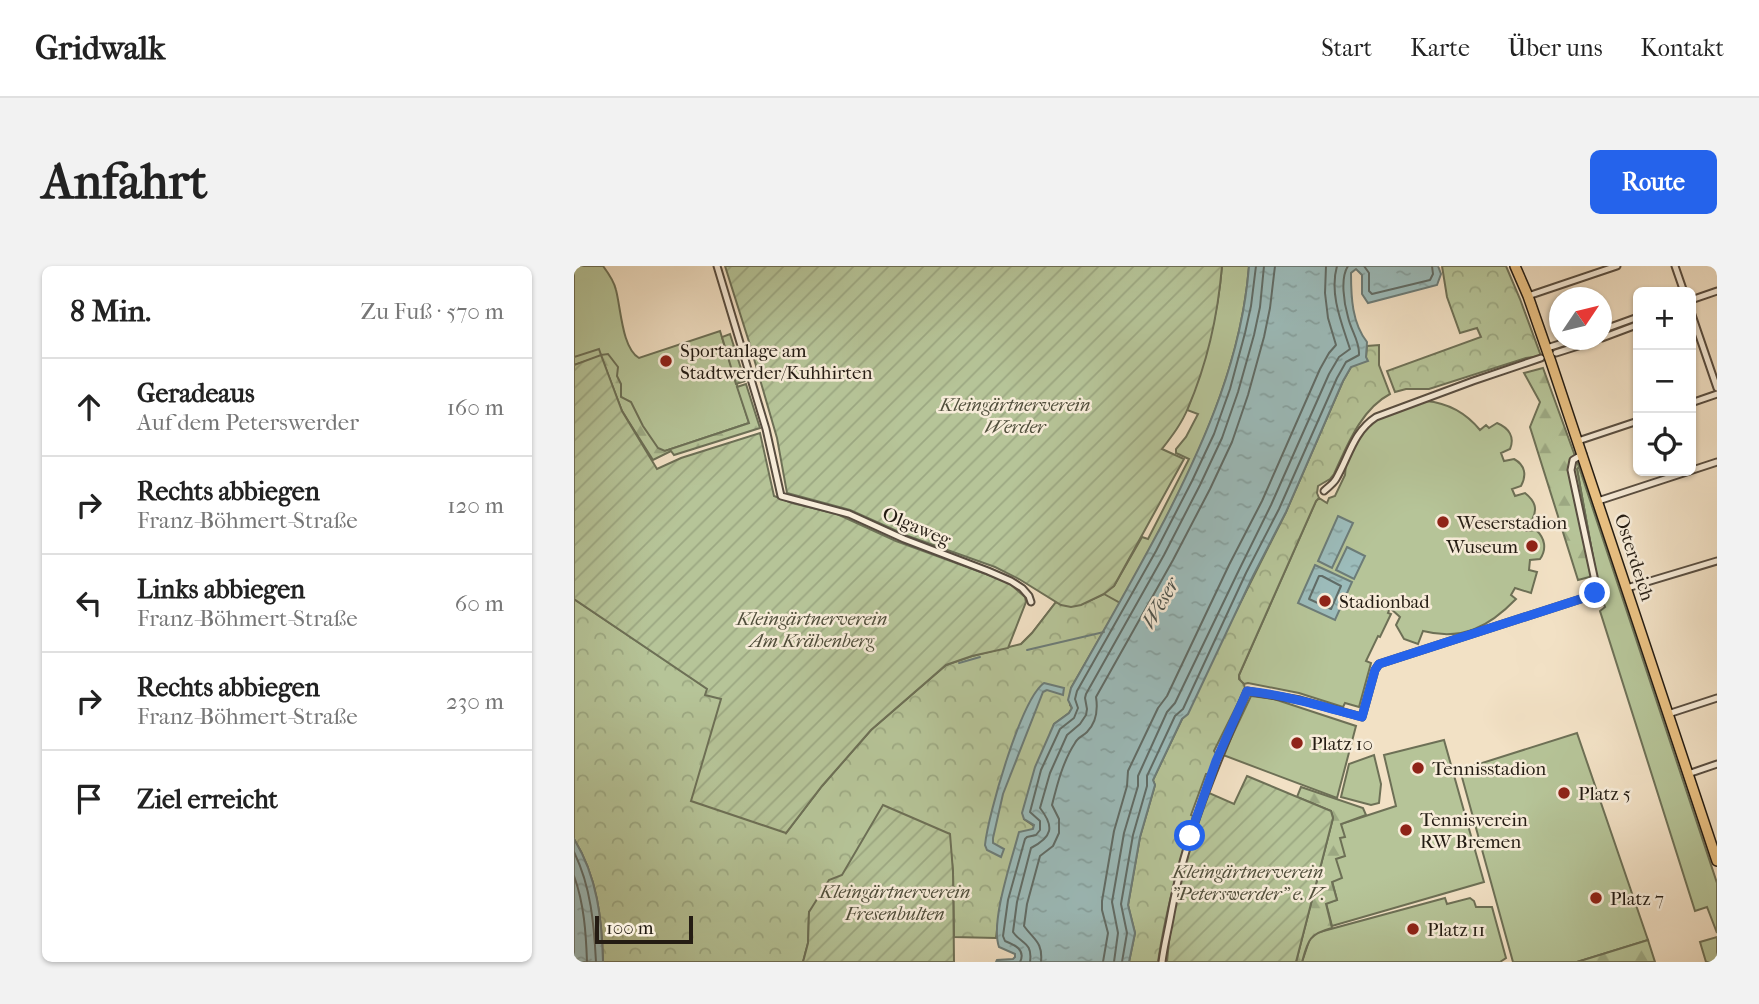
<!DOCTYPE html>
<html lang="de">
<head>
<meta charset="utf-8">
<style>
	body { margin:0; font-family:"IM FELL French Canon",serif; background:#f2f2f2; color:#222 }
	.controls { position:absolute; right:21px; top:21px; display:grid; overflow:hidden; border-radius:10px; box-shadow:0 2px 5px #0004 }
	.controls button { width:63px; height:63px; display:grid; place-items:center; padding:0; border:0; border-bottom:2px solid #e0e0e0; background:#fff; color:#222; font:35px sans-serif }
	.compass { position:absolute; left:975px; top:21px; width:63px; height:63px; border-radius:50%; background:#fff; box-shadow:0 2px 5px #0004; rotate:55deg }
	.scale { position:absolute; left:21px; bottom:18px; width:98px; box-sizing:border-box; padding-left:7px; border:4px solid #241c13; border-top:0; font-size:19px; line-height:24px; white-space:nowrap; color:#241c13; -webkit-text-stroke:5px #f7ecd9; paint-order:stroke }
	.stop { position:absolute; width:21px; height:21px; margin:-16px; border:5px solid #2563eb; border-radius:50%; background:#fff }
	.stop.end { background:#2563eb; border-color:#fff; box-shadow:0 2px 7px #0008 }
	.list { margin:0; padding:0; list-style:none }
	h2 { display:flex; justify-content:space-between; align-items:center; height:91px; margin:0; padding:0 28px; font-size:30px }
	h2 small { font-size:23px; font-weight:400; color:#767676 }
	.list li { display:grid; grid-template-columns:46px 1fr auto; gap:21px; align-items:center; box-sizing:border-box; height:98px; padding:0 28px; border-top:2px solid #e0e0e0 }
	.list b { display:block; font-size:26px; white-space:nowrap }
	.list p { margin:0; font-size:23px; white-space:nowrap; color:#767676 }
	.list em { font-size:23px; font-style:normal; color:#767676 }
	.icon { flex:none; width:38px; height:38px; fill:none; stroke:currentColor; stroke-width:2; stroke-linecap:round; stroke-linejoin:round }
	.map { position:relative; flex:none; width:1143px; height:696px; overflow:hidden; border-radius:10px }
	header { display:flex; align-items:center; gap:42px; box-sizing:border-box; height:98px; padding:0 35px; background:#fff; border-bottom:2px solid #e0e0e0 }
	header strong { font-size:33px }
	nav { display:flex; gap:38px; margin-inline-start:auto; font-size:24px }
	.intro { display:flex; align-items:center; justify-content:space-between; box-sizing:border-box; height:168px; padding:0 42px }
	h1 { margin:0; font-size:49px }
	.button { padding:18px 32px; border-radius:10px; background:#2563eb; color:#fff; font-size:24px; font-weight:700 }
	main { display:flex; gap:42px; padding:0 42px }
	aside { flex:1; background:#fff; border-radius:10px; box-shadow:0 2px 5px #0004 }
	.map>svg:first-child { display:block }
</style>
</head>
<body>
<header>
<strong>Gridwalk</strong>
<nav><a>Start</a><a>Karte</a><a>Über uns</a><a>Kontakt</a></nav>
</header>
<div class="intro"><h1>Anfahrt</h1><a class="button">Route</a></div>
<main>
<aside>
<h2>8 Min.<small>Zu Fuß · 570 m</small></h2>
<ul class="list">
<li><svg class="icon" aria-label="ahead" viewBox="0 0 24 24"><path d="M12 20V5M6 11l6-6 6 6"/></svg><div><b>Geradeaus</b><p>Auf dem Peterswerder</p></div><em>160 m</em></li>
<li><svg class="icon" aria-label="right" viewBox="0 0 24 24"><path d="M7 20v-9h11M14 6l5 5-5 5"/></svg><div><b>Rechts abbiegen</b><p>Franz-Böhmert-Straße</p></div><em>120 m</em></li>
<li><svg class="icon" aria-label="left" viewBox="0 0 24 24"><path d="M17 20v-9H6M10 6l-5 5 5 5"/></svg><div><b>Links abbiegen</b><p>Franz-Böhmert-Straße</p></div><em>60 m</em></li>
<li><svg class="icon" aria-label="right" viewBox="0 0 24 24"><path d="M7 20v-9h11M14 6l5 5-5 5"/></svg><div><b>Rechts abbiegen</b><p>Franz-Böhmert-Straße</p></div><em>230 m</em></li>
<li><svg class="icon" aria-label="arrive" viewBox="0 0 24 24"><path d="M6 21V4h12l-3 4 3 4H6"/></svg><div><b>Ziel erreicht</b></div></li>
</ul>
</aside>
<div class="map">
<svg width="1143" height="696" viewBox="0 0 1143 696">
	<defs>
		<pattern id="forest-firs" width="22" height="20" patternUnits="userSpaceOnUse" patternTransform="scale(1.75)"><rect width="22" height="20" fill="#b6c498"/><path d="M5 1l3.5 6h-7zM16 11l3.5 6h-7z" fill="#9ca882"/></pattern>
		<pattern id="park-crowns" width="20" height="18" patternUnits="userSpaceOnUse" patternTransform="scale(1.75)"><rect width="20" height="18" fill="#b6c498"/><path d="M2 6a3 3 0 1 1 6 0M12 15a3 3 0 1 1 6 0" fill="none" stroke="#9ca882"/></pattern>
		<pattern id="garden-furrows" width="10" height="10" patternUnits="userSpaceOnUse" patternTransform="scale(1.75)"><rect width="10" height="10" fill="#b6c498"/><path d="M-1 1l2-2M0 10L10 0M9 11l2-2" fill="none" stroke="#9ca882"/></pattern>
		<pattern id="water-ripples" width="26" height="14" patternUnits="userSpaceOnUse" patternTransform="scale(1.75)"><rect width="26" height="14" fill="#9cbcbb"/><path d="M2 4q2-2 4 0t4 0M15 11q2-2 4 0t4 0" fill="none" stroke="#86a1a0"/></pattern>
	</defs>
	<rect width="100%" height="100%" fill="#f2e1c5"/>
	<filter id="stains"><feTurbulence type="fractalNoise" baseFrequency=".00286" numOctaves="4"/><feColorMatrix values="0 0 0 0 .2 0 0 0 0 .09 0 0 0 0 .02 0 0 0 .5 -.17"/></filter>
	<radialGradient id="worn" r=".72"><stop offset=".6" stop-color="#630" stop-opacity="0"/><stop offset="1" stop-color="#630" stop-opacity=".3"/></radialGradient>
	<g fill="#b6c498" stroke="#6d7056" stroke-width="2">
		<path d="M0,0H29C35,8 40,15 42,24C47,43 48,82 65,92L146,65L175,157L76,190L27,89L0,99Z"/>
		<path d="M648,0H675C665,129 597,244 536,355L447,378L458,367L482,336L487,339L540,320L568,271L574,273L615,193L602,187V183L612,171L624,148L613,144C631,98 644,50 648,0Z"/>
		<path d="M852,135C874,137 892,147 906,164L912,159L915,162L923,157C935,162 941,171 936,183L927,187L930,195L940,193C951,199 953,209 947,220L938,223L941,230L951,227C961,235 964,243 958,254L949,258L952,265L962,264C971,272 973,283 966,293L956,294L955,304L963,306L957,327L941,322L937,329L942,333C915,361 888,375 849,365L844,378L830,373L822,359L826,351L816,342L814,347L817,348L806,371L804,370L792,395L797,397L785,441L771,437L769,441L725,427L674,417L670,418L666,416L665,409L742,235L745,232L753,237L755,232L761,230L771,209L772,198L778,180L801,152Z"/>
		<path d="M1005,201L1143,617V667L1133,641L1121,645L1026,345L1031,341C1028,335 1030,331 1027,324H1025L1003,203Z"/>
		<path d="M677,430L700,433L782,460L763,532L649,489Z"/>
		<path d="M1003,467L1074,674L1003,696H939L886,504Z"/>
		<path d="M870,474L910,616L758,660L752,637L763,634L758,615L767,558L822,540L810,489Z"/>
		<path d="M800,489L807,518L805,537L797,539L767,531L775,498Z"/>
		<path d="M871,632L873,638L896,632L900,635L902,641H918L932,692L926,696H728L736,672L742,667Z"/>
		<path d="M1143,671V696H1132L1126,676Z"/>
	</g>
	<g fill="url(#forest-firs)" stroke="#6d7056" stroke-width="2">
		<path d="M156,68L171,115L162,118L148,71Z"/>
		<path d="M25,83L27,89L34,88L44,101L43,110L47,118V131L57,136L69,160L84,182L91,185L175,157L163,121L172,118L186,162L100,189L97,185L79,194L48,145L27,90L0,99V91Z"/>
		<path d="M969,102L1005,201L1003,203L1025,324L1021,326L1019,310L1004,314L956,161L966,136L950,107Z"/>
		<path d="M727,521L789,542L792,549L767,558L771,571L766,572L771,590L762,593L768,612L758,616L763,634L752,638L758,662C735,668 734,674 728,696H722L759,552L757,545L723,531Z"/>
		<path d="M1074,674L1081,696H1003Z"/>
	</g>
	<g fill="url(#park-crowns)" stroke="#6d7056" stroke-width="2">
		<path d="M868,0H932L946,33L967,90L952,92L855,123H832L821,126L813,105L907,71L903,62L886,67L873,31Z"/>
		<path d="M805,79V99L816,128C787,143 773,180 760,208L756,213L744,220L743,227L745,232L742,235L665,409V413L670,418L671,423L640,485L643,489L634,508H632L617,549L619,550C605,598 591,647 584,696H555L561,667L554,639L566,571L581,519L579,514L608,453L712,246L769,115L777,101L792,91L793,80Z"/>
		<path d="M530,328L546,337L497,422L496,439L498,442L495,447L480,458L450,553L460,560L459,563L457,565L427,633L422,672L380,671L379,606L375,568L268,609L235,646L234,677L229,696H29C28,653 23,610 0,573V333L134,423L132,428L148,432L212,567L248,520L297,464L372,399L398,390L447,378L458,367L482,336C500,345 514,335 530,328Z"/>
	</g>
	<g fill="url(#garden-furrows)" stroke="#6d7056" stroke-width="2">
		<path d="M151,0H648C644,48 633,98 614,142C608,157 598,170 588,183L610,193L540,320L530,328L507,339L497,341L487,339L445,313L421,301L334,270L276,244L213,227L203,172L176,79Z"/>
		<path d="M27,89L48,145L83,203L107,192L186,167L200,230L218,237L263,248L322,275L423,312L435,317L451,331L452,336L434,382L398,390L372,399L297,464L248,520L212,567L117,535L147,433L131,429L133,423L0,333V99Z"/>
		<path d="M673,510L757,545L759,552L722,696H593C597,638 614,582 633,526L660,538Z"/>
		<path d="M309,539L376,568L379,606L380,696H229L234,677L235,646L255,614L268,609Z"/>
	</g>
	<g fill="url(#water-ripples)" stroke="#6c7c78" stroke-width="2">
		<path d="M675,0H864L867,8L863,19L794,37L788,28V9L782,3L777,7C777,31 778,57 793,76L792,91L794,95L777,101L769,115L712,246L679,310L614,448L608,453L579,514L581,519L566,571L554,639L561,667L555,696H422L423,694L439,693L441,691V688L425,681C416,656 438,593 445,566L459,563L460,559L450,553L448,547L461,501L480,458L495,447L498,442L494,434L497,422C529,366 561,310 591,253C632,173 668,91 675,0Z"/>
		<path d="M764,250L779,257L758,302L744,295Z"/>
		<path d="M773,281L791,290L780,313L762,304Z"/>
		<path d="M741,299L778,316L761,354L724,337Z"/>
		<path d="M470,417L490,422L489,429L473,424L469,426L429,528L419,572V577L430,583L427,591L413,584L411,579C414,549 447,433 470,417Z"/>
		<path d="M0,573C23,610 28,653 29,696H0Z"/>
	</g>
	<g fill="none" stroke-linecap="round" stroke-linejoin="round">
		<g stroke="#606c67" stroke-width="2">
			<path d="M790,0L795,7V25L798,28L856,14L859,8L858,0"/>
			<path d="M745,310H748L767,320L757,343L735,333Z"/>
			<path d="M0,586C17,621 20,658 22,696"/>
			<path d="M0,610C10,637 12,667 13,696"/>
			<path d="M446,696C452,684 441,679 431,675L429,670L434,634L451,573L453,571L462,569L466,564V555L456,546L467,504L486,463L500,452L504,442L501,433L503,425L582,285L618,215L640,168L656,123L671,67L677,40L682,0"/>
			<path d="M456,696C459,676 447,678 439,666L443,636L457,582C478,571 481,561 466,542L476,507L493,469L506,458L512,449L513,443L511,432L512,428L590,289L626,219L648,172L664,126L680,69L686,41L690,0"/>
			<path d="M467,696C469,676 460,674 450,660L453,638L466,590L479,580L485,567V553L478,539C483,519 489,495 501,477C503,472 509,470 513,466C523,456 524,444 522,431L599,294L636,223L658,176L674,129L690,71L696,42L701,0"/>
			<path d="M529,696L534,667L528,644V635L540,565L553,520L554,505L584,442L593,430L655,299L688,235L746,103L755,87L762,79L754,52L751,27L752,0"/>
			<path d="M540,696L544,667L538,636L550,567L564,520V510L593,446L601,437L665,304L697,239L755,108L765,91L776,83C768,58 755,28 763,0"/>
			<path d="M548,696L553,667L547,638L559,569L573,520V510L601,450L609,443L672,307L705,243L763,112L772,96L785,89C786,75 777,65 774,51C770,37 766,12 774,0"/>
		</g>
		<g stroke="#6c7c78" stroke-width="2">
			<path d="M453,384L530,366"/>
			<path d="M385,397L406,391"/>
		</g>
		<defs>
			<g id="minor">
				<path d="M143,0L192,163L207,230L275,248L330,273L414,305L437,315L448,322L455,330L457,336"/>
				<path d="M1101,0L1110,26"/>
				<path d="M954,30L1043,0"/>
				<path d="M1117,34L1143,25"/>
				<path d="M1117,46L1143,122"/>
				<path d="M1028,64L1064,51"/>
				<path d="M1028,72L1060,60L1064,55"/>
				<path d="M973,82L998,74"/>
				<path d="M982,87L1023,74"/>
				<path d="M1117,137L1143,128"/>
				<path d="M1004,175L1064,155"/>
				<path d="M750,225C754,221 759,218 762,213C775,191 779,166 802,151L899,115L967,92"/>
				<path d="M1024,235L1143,196"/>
				<path d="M1053,322L1143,295"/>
				<path d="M1094,448L1143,432"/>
				<path d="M1114,508L1143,498"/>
				<path d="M588,696C590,680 594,665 597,648C611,570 642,498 673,425L726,434L788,451L801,404L805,398L1019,329L1022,325L1021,315L997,204L999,194L1009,188"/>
			</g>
			<path id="primary" d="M941,0L954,30L977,96L1143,595"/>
		</defs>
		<use href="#minor" stroke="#584d40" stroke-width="9"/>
		<use href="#primary" stroke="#241c13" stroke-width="12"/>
		<use href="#minor" stroke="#f7ecd9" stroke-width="5"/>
		<use href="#primary" stroke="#e9c082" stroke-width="9"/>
	</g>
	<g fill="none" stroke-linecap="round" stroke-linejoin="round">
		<path stroke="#2563eb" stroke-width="9" d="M616,570L642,495L673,425C712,429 750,441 788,451L801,404L805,398L1019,329L1021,327"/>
	</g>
	<g fill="#8f2418" stroke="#f7ecd9" stroke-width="2.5">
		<circle cx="92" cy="95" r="7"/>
		<circle cx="869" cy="256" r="7"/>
		<circle cx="958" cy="280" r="7"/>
		<circle cx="751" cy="335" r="7"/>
		<circle cx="723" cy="477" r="7"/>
		<circle cx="844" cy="502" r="7"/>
		<circle cx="990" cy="527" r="7"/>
		<circle cx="832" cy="564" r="7"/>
		<circle cx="1022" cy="632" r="7"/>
		<circle cx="839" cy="663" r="7"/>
	</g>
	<g text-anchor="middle" stroke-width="5" stroke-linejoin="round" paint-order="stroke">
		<g font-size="19" fill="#241c13" stroke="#f7ecd9" text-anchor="start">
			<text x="106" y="91">Sportanlage am<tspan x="106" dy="22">Stadtwerder/Kuhhirten</tspan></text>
			<text x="883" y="263">Weserstadion</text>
			<text x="944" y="287" text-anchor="end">Wuseum</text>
			<text x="765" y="342">Stadionbad</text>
			<text x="737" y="484">Platz 10</text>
			<text x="858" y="509">Tennisstadion</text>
			<text x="1004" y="534">Platz 5</text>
			<text x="846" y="560">Tennisverein<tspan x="846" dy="22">RW Bremen</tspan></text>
			<text x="1036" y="639">Platz 7</text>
			<text x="853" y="670">Platz 11</text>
		</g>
		<g font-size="19" font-style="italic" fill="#504e3b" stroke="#f7ecd9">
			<text x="441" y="145">Kleingärtnerverein<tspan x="441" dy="22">Werder</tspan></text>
			<text x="238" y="359">Kleingärtnerverein<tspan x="238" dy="22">Am Krähenberg</tspan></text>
			<text x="674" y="612">Kleingärtnerverein<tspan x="674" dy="22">"Peterswerder" e. V.</tspan></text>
			<text x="321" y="632">Kleingärtnerverein<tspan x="321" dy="22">Fresenbulten</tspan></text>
		</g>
		<g font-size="19" fill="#241c13" stroke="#f7ecd9">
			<text transform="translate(343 260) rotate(23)" y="7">Olgaweg</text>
			<text transform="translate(1061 291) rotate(72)" y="7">Osterdeich</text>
		</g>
		<g font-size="21" font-style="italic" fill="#4e544e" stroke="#f7ecd9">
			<text transform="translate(586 337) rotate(-60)" y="7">Weser</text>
		</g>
	</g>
	<rect width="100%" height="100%" filter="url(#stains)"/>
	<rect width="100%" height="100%" fill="url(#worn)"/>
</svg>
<div class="controls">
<button>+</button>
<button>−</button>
<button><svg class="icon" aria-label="locate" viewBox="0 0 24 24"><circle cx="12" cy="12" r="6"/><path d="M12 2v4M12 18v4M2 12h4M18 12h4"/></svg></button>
</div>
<svg class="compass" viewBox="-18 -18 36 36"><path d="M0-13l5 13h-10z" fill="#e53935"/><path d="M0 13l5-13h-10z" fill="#767676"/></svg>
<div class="scale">100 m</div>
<div class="stop" style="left:616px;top:570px"></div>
<div class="stop end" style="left:1021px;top:327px"></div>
</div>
</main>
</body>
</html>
